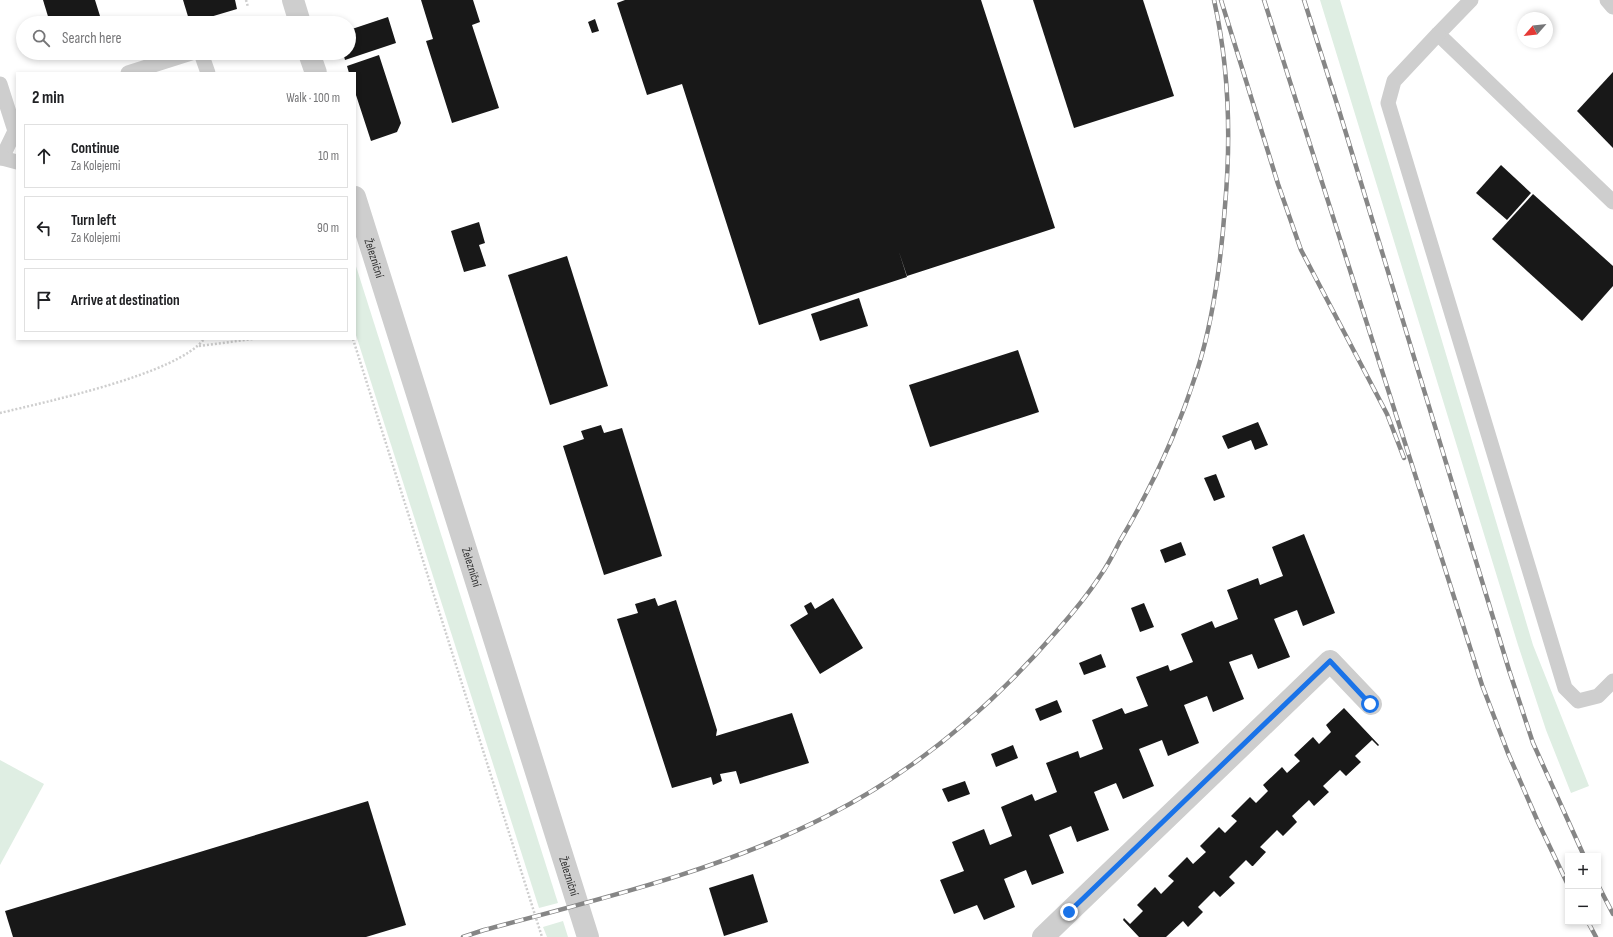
<!DOCTYPE html>
<html lang="en">
<head>
<meta charset="utf-8">
<style>
	body { margin:0; font-family:"Sofia Sans Condensed",sans-serif; background:#f6f6f6; color:#202124 }
	.controls { position:absolute; right:12px; bottom:12px; display:grid; overflow:hidden; border-radius:0px; box-shadow:0 2px 6px #0003 }
	.controls button { width:36px; height:36px; display:grid; place-items:center; padding:0; border:0; border-bottom:1px solid #e0e0e0; background:#fff; color:#202124; font:20px sans-serif }
	.compass { position:absolute; left:1517px; top:12px; width:36px; height:36px; border-radius:50%; background:#fff; box-shadow:0 2px 6px #0003; rotate:242deg }
	.stop { position:absolute; width:12px; height:12px; margin:-9px; border:3px solid #1a73e8; border-radius:50%; background:#fff }
	.stop.end { background:#1a73e8; border-color:#fff; box-shadow:0 1px 4px #0008 }
	.list { margin:0; padding:0; list-style:none }
	h2 { display:flex; justify-content:space-between; align-items:center; height:52px; margin:0; padding:0 16px; font-size:17px }
	h2 small { font-size:13px; font-weight:400; color:#757577 }
	.list li { display:grid; grid-template-columns:26px 1fr auto; gap:12px; align-items:center; box-sizing:border-box; height:64px; margin:0 8px 8px; padding:0 8px; border:1px solid #e0e0e0; border-radius:0px }
	.list b { display:block; font-size:15px; white-space:nowrap }
	.list p { margin:0; font-size:13px; white-space:nowrap; color:#757577 }
	.list em { font-size:13px; font-style:normal; color:#757577 }
	.icon { flex:none; width:22px; height:22px; fill:none; stroke:currentColor; stroke-width:2; stroke-linecap:round; stroke-linejoin:round }
	.map { position:relative; flex:none; width:1613px; height:937px; overflow:hidden }
	.search { position:absolute; background:#fff; box-shadow:0 2px 6px #0003; left:16px; top:16px; width:340px; height:44px; display:flex; align-items:center; gap:10px; box-sizing:border-box; padding:0 14px; border-radius:22px; color:#757577; font-size:15px }
	.panel { position:absolute; background:#fff; box-shadow:0 2px 6px #0003; left:16px; top:72px; width:340px; height:268px; border-radius:0px }
	.map>svg:first-child { display:block }
</style>
</head>
<body>
<div class="map">
<svg width="1613" height="937" viewBox="0 0 1613 937">
	<rect width="100%" height="100%" fill="#fff"/>
	<g fill="#dfeee3">
		<path d="M1320,0H1340L1533,645L1589,786L1571,793L1546,730L1518,645Z"/>
		<path d="M355,263L558,903L539,908L355,332Z"/>
		<path d="M0,760L44,784L0,865Z"/>
		<path d="M563,921L568,937H547L543,927Z"/>
	</g>
	<g fill="#181818">
		<path d="M43,0H95L100,16L76,23H50Z"/>
		<path d="M183,0H235L237,9L190,23Z"/>
		<path d="M421,0H473L480,22L472,25L499,108L452,123L426,41L433,39Z"/>
		<path d="M625,0H981L1055,228L907,276L899,252L907,277L759,325L682,84L647,95L617,3Z"/>
		<path d="M1033,0H1143L1174,96L1074,128Z"/>
		<path d="M388,17L396,43L345,60L343,53H349V30Z"/>
		<path d="M595,19L599,31L592,33L588,22Z"/>
		<path d="M379,55L401,123L397,132L371,141L355,92V73H349L347,66Z"/>
		<path d="M1613,72V148L1577,111Z"/>
		<path d="M1501,165L1531,193L1507,220L1476,193Z"/>
		<path d="M1533,194L1613,266V286L1582,321L1492,239Z"/>
		<path d="M479,222L485,243L479,245L486,266L464,272L451,231Z"/>
		<path d="M567,256L608,386L550,405L508,275Z"/>
		<path d="M859,298L868,326L820,341L811,314Z"/>
		<path d="M1018,350L1039,412L930,447L909,385Z"/>
		<path d="M1258,422L1268,445L1255,450L1251,440L1228,449L1222,436Z"/>
		<path d="M601,425L604,433L622,428L662,556L604,575L563,446L584,439L581,431Z"/>
		<path d="M1216,474L1225,497L1214,501L1204,478Z"/>
		<path d="M1304,534L1335,613L1303,626L1297,610L1274,619L1290,657L1258,669L1252,654L1229,662L1244,699L1213,712L1207,696L1184,705L1199,743L1168,756L1162,740L1139,749L1154,786L1123,799L1116,783L1094,792L1109,830L1077,842L1071,826L1049,835L1064,873L1032,885L1026,870L1004,879L1015,907L984,920L977,905L954,914L940,880L964,871L952,842L984,829L990,845L1012,836L1001,807L1032,794L1035,801L1057,792L1046,763L1078,751L1080,758L1103,749L1092,720L1122,708L1125,714L1148,706L1136,677L1168,665L1170,671L1193,662L1181,634L1212,621L1215,628L1238,619L1227,590L1258,578L1260,585L1283,576L1272,547Z"/>
		<path d="M1181,542L1186,555L1165,563L1160,550Z"/>
		<path d="M655,598L658,606L676,600L717,730L716,736L792,713L809,763L740,784L736,771L720,774L722,781L713,785L711,777L672,788L617,619L638,613L635,604Z"/>
		<path d="M833,598L863,648L820,674L790,625L808,614L804,606L811,602L815,609Z"/>
		<path d="M1144,603L1154,627L1140,632L1131,608Z"/>
		<path d="M1101,654L1106,667L1084,675L1079,663Z"/>
		<path d="M1057,700L1062,712L1040,721L1035,709Z"/>
		<path d="M1344,708L1379,745L1378,746L1372,740L1355,756L1361,762L1346,776L1340,770L1323,786L1329,792L1314,806L1309,800L1292,816L1297,822L1283,836L1277,830L1260,847L1266,852L1253,866H1252L1246,860L1229,877L1235,883L1220,897L1214,891L1198,907L1203,912L1188,927L1183,921L1166,937H1139L1123,920L1124,918L1130,924L1143,911L1137,905L1155,887L1161,894L1174,881L1168,876L1187,857L1193,864L1206,852L1200,846L1219,827L1225,833L1237,821L1231,816L1250,797L1256,803L1268,791L1263,785L1280,769L1282,767L1287,773L1300,761L1294,755L1313,737L1319,744L1331,732L1326,725Z"/>
		<path d="M1013,745L1018,758L996,767L991,754Z"/>
		<path d="M965,781L970,794L948,802L942,789Z"/>
		<path d="M368,801L406,925L366,937H13L5,911Z"/>
		<path d="M753,874L768,922L724,936L709,888Z"/>
	</g>
	<g fill="none" stroke-linecap="round" stroke-linejoin="round">
		<g stroke="#cecece" stroke-width="2.5" stroke-dasharray="2 2" stroke-linecap="butt">
			<path d="M246,0L248,7"/>
			<path d="M353,339L542,937"/>
			<path d="M199,346L253,339"/>
			<path d="M0,413C45,402 178,374 204,339"/>
		</g>
		<g stroke="#cecece" stroke-width="15">
			<path d="M1471,0L1438,34L1613,202"/>
			<path d="M1607,0L1613,7"/>
			<path d="M1438,34L1394,81L1388,103L1565,688L1578,701L1598,696L1613,681"/>
			<path d="M201,53L208,73"/>
			<path d="M128,73L191,53"/>
			<path d="M0,84L15,131L2,158H0"/>
			<path d="M2,158L17,162"/>
		</g>
		<g stroke="#cecece" stroke-width="22">
			<path d="M293,0L300,23"/>
			<path d="M309,53L316,73"/>
			<path id="s1" d="M355,197L588,937"/>
			<path d="M1043,937L1330,661L1371,704"/>
		</g>
		<defs>
			<g id="rail">
				<path d="M1221,0L1278,184L1301,250L1387,414L1404,458"/>
				<path d="M1264,0L1482,685L1508,753L1538,822L1568,885"/>
				<path d="M1304,0L1338,107L1509,670L1533,743L1584,856"/>
				<path d="M1598,885L1613,914"/>
				<path d="M1588,922L1596,937"/>
				<path d="M463,937L484,930C600,899 719,871 827,816C914,772 990,708 1055,633C1071,615 1087,596 1100,576C1108,565 1114,553 1120,541C1152,487 1178,431 1197,371C1214,318 1221,261 1225,206C1231,138 1229,67 1214,0"/>
			</g>
		</defs>
		<use href="#rail" stroke="#868686" stroke-width="4.5"/>
		<use href="#rail" stroke="#fff" stroke-width="3" stroke-dasharray="9" stroke-linecap="butt"/>
	</g>
	<g fill="none" stroke-linecap="round" stroke-linejoin="round">
		<path stroke="#1a73e8" stroke-width="5" d="M1069,912L1330,661L1370,704"/>
	</g>
	<g text-anchor="middle" stroke-width="4" stroke-linejoin="round" paint-order="stroke">
		<g font-size="12" fill="#313131" stroke="#fff">
			<text dy="4" stroke="none"><textPath href="#s1" startOffset="64">Železniční</textPath></text>
			<text dy="4" stroke="none"><textPath href="#s1" startOffset="388">Železniční</textPath></text>
			<text dy="4" stroke="none"><textPath href="#s1" startOffset="712">Železniční</textPath></text>
		</g>
	</g>
</svg>
<div class="controls">
<button>+</button>
<button>−</button>
</div>
<svg class="compass" viewBox="-18 -18 36 36"><path d="M0-13l5 13h-10z" fill="#e53935"/><path d="M0 13l5-13h-10z" fill="#757577"/></svg>
<div class="stop" style="left:1370px;top:704px"></div>
<div class="stop end" style="left:1069px;top:912px"></div>
<div class="search"><svg class="icon" aria-label="search" viewBox="0 0 24 24"><circle cx="10" cy="10" r="6"/><path d="M15 15l6 6"/></svg>Search here</div>
<section class="panel">
<h2>2 min<small>Walk · 100 m</small></h2>
<ul class="list">
<li><svg class="icon" aria-label="ahead" viewBox="0 0 24 24"><path d="M12 20V5M6 11l6-6 6 6"/></svg><div><b>Continue</b><p>Za Kolejemi</p></div><em>10 m</em></li>
<li><svg class="icon" aria-label="left" viewBox="0 0 24 24"><path d="M17 20v-9H6M10 6l-5 5 5 5"/></svg><div><b>Turn left</b><p>Za Kolejemi</p></div><em>90 m</em></li>
<li><svg class="icon" aria-label="arrive" viewBox="0 0 24 24"><path d="M6 21V4h12l-3 4 3 4H6"/></svg><div><b>Arrive at destination</b></div></li>
</ul>
</section>
</div>
</body>
</html>
